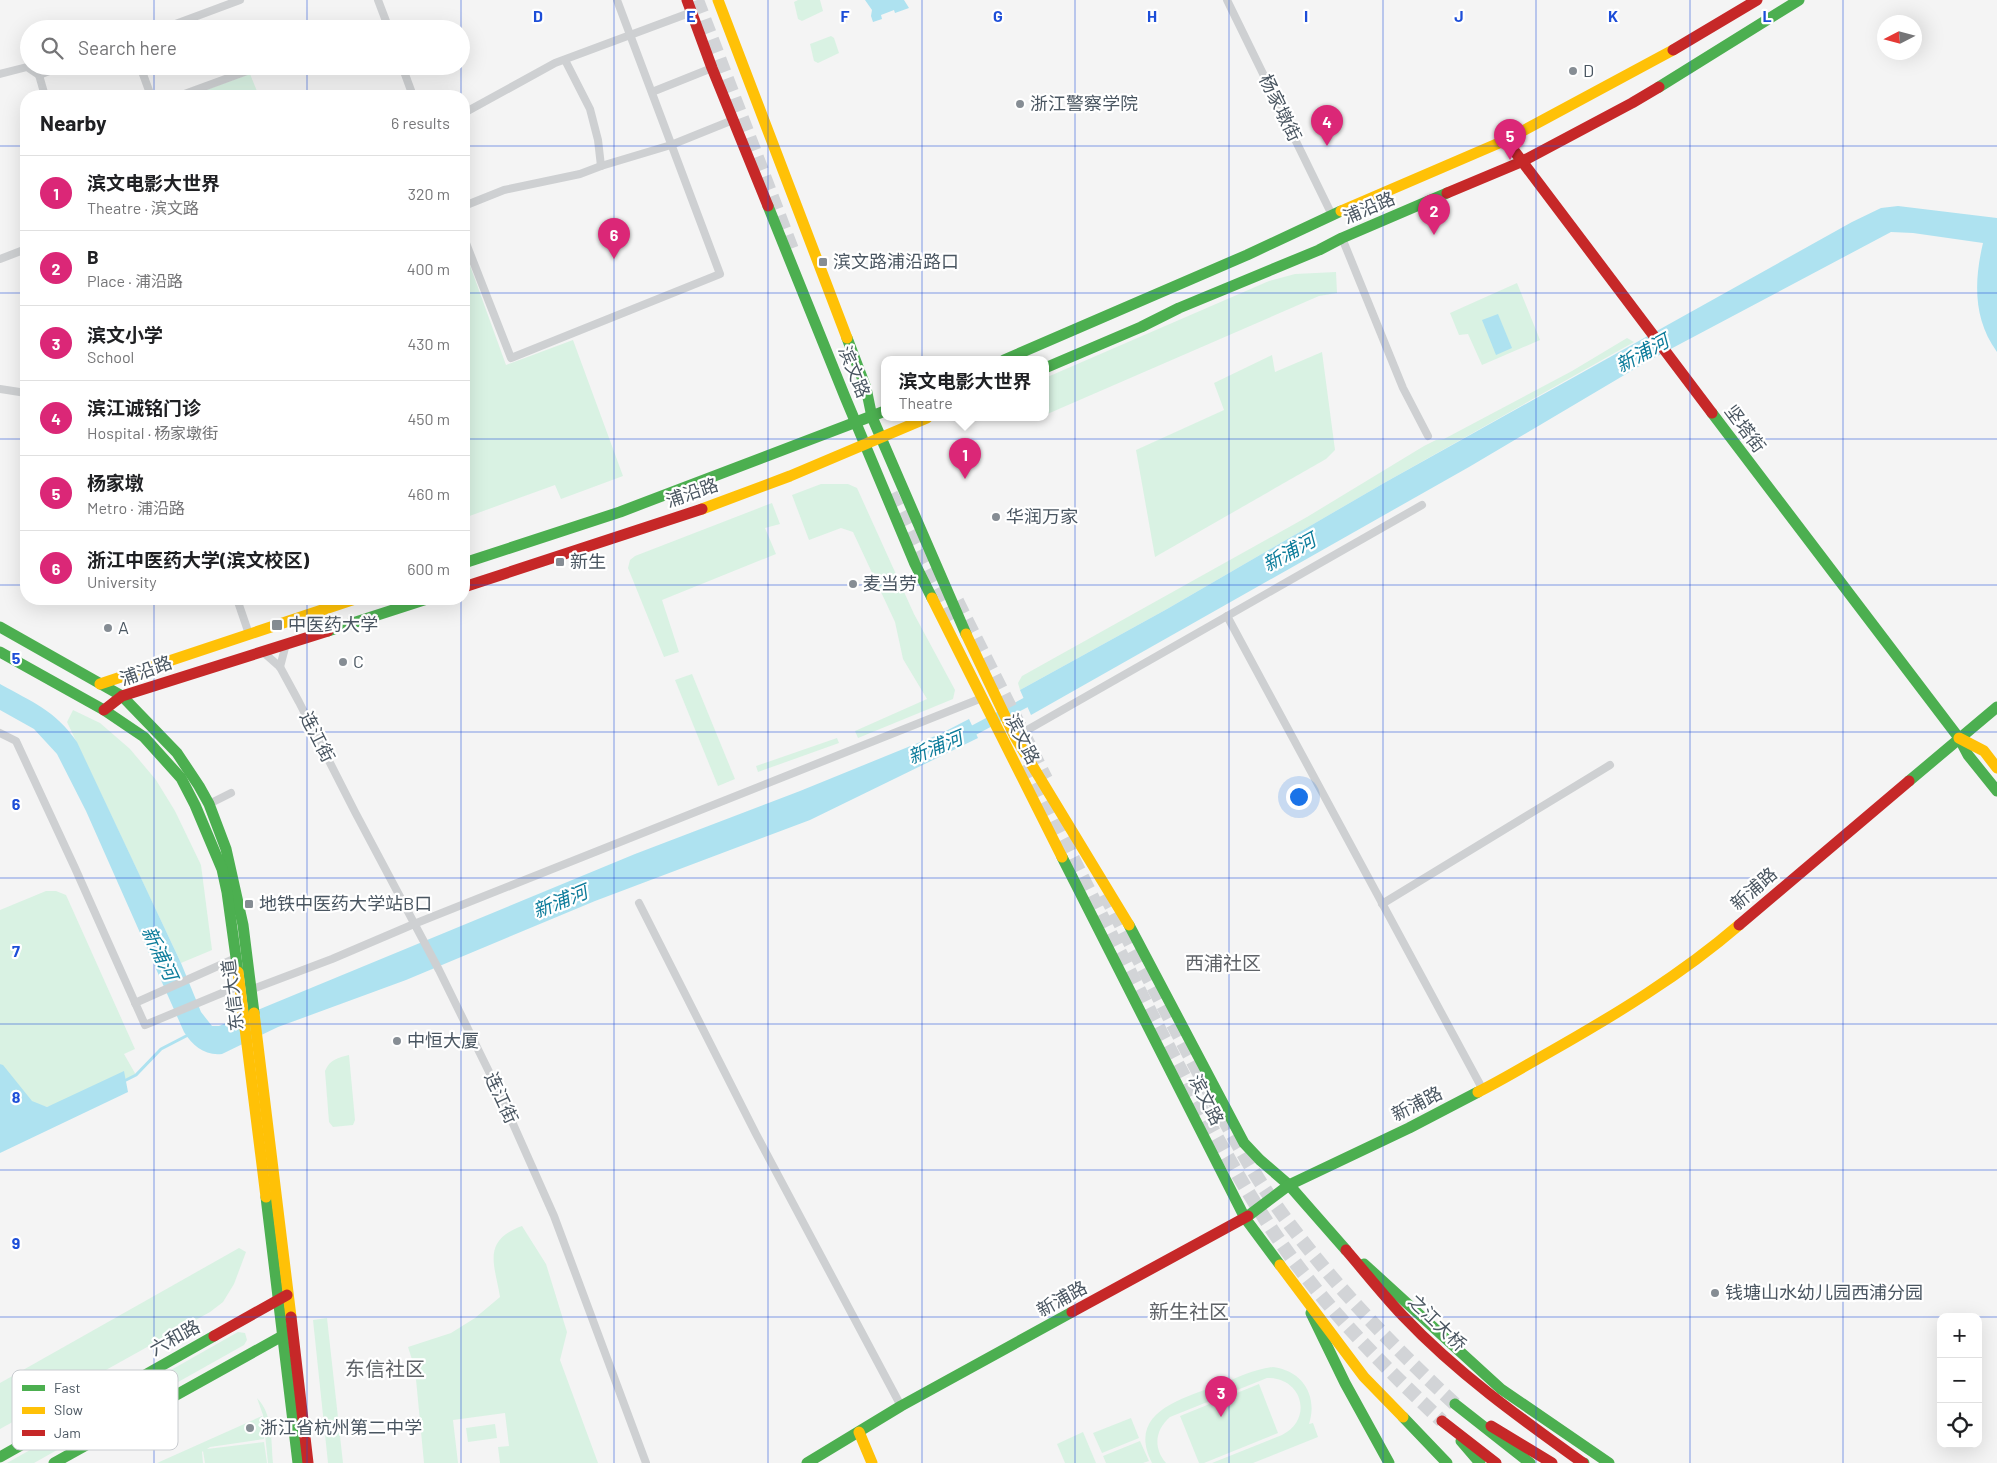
<!DOCTYPE html>
<html lang="en">
<head>
<meta charset="utf-8">
<style>
	body { margin:0; font-family:Barlow,"Noto Sans SC",sans-serif; background:#f6f6f6; color:#202124 }
	.controls { position:absolute; right:15px; bottom:15px; display:grid; overflow:hidden; border-radius:10px; box-shadow:0 5px 20px #0002 }
	.controls button { width:45px; height:45px; display:grid; place-items:center; padding:0; border:0; border-bottom:1px solid #e0e0e0; background:#fff; color:#202124; font:25px sans-serif }
	.compass { position:absolute; left:1877px; top:15px; width:45px; height:45px; border-radius:50%; background:#fff; box-shadow:0 5px 20px #0002; rotate:264deg }
	.you { position:absolute; left:1298px; top:796px; width:18px; height:18px; margin:-12px; border:4px solid #fff; border-radius:50%; background:#1a73e8; box-shadow:0 0 0 8px #1a73e833 }
	.badge { display:grid; place-items:center; width:32px; height:32px; border-radius:50%; background:#db2777; color:#fff; font-size:16px; font-weight:700 }
	.pin { position:absolute; translate:-50% -41px; filter:drop-shadow(0 1px 2px #0008) }
	.pin::after { content:''; position:absolute; top:26px; width:18px; height:15px; background:inherit; clip-path:polygon(0 0,100% 0,50% 100%) }
	.popup { position:absolute; left:881px; top:356px; width:168px; height:65px; box-sizing:border-box; display:grid; place-content:center; border-radius:10px; background:#fff; filter:drop-shadow(0 1px 4px #0005); font-size:16px; white-space:nowrap; color:#757577 }
	.popup b { font-size:19px; color:#202124 }
	.popup::after { content:''; position:absolute; left:50%; top:100%; margin-left:-10px; border:10px solid transparent; border-top-color:#fff }
	.list { margin:0; padding:0; list-style:none }
	h2 { display:flex; justify-content:space-between; align-items:center; height:65px; margin:0; padding:0 20px; font-size:21px }
	h2 small { font-size:16px; font-weight:400; color:#757577 }
	.list li { display:grid; grid-template-columns:32px 1fr auto; gap:15px; align-items:center; box-sizing:border-box; height:75px; padding:0 20px; border-top:1px solid #e0e0e0 }
	.list b { display:block; font-size:19px; white-space:nowrap }
	.list p { margin:0; font-size:16px; white-space:nowrap; color:#757577 }
	.list em { font-size:16px; font-style:normal; color:#757577 }
	.icon { flex:none; width:28px; height:28px; fill:none; stroke:currentColor; stroke-width:2; stroke-linecap:round; stroke-linejoin:round }
	.map { position:relative; flex:none; width:1997px; height:1463px; overflow:hidden }
	.search { position:absolute; background:#fff; box-shadow:0 5px 20px #0002; left:20px; top:20px; width:450px; height:55px; display:flex; align-items:center; gap:12px; box-sizing:border-box; padding:0 18px; border-radius:28px; color:#757577; font-size:19px }
	.panel { position:absolute; background:#fff; box-shadow:0 5px 20px #0002; left:20px; top:90px; width:450px; height:515px; border-radius:20px }
	.map>svg:first-child { display:block }
</style>
</head>
<body>
<div class="map">
<svg width="1997" height="1463" viewBox="0 0 1997 1463">
	<rect width="100%" height="100%" fill="#f4f4f4"/>
	<g fill="#d9f2e3">
		<path d="M798,0H820L823,11L802,21L798,19L794,2Z"/>
		<path d="M831,36L834,38L839,53L818,63L814,61L810,44Z"/>
		<path d="M250,74L259,96H189Z"/>
		<path d="M464,249L506,365L573,340L623,476L561,499L555,485L464,518Z"/>
		<path d="M1336,272L1337,293L1319,296L1045,415V378L1269,281L1295,274Z"/>
		<path d="M1517,283L1540,340L1482,365L1468,334L1459,335L1450,313Z"/>
		<path d="M1627,338L1634,342L1384,483L1167,609L1020,690L1018,683L1022,676L1307,517L1424,446L1436,440L1444,439L1572,371Z"/>
		<path d="M1322,352L1335,450L1326,459L1155,557L1136,450L1224,410L1214,383L1272,355L1275,372Z"/>
		<path d="M821,484H848L857,488L914,614L955,690L953,699L858,738L855,731L927,699L903,659L895,622L853,532L841,528L809,540L792,495Z"/>
		<path d="M772,503L780,524L765,528L776,554L662,600L679,652L664,657L628,568L630,560L635,556Z"/>
		<path d="M692,674L735,779L718,786L675,680Z"/>
		<path d="M73,710L100,723L130,749L156,780L175,811L201,865L212,950L181,963L67,722Z"/>
		<path d="M837,738L839,743L758,772L756,766Z"/>
		<path d="M46,891H56L66,895L135,1049L124,1054L136,1075L47,1107L32,1102L3,1066L0,1064V910Z"/>
		<path d="M349,1055L355,1120L353,1125L333,1127L329,1122L325,1071C330,1059 338,1058 349,1055Z"/>
		<path d="M522,1226L546,1264L567,1332L560,1360L598,1463H500L498,1447L509,1446L505,1413L453,1420L458,1463H424L415,1369L408,1347L451,1333L475,1318L500,1297C495,1265 481,1241 522,1226Z"/>
		<path d="M239,1248L246,1252L234,1284L223,1302L210,1312L0,1429V1383Z"/>
		<path d="M327,1318L343,1463H328L313,1320Z"/>
		<path d="M238,1332L245,1333L247,1340L244,1345L34,1463H7Z"/>
		<path d="M1273,1367C1303,1371 1318,1396 1309,1424L1313,1423L1318,1437L1253,1463H1212L1282,1435C1314,1419 1302,1377 1267,1378L1170,1417C1155,1430 1153,1448 1166,1463H1152C1126,1412 1182,1399 1218,1385C1235,1379 1254,1369 1273,1367Z"/>
		<path d="M1259,1384L1278,1433L1204,1463H1199L1180,1416Z"/>
		<path d="M257,1398C273,1414 271,1441 273,1463H268L263,1415Z"/>
		<path d="M262,1416L264,1439L210,1447L207,1449L264,1442L267,1463H205L203,1451L202,1452L203,1463H157Z"/>
		<path d="M1131,1418L1139,1438L1102,1453L1093,1433Z"/>
		<path d="M495,1424L497,1438L468,1442L466,1428Z"/>
		<path d="M1083,1432L1096,1463H1065L1057,1444Z"/>
		<path d="M1140,1441L1149,1461L1143,1463H1106L1103,1456Z"/>
	</g>
	<g fill="#aee2f0">
		<path d="M865,0H904L909,8L895,13L894,10L881,15L882,19L873,22L871,16L872,10Z"/>
		<path d="M1898,206L1997,218V352C1973,319 1974,281 1983,243L1913,233L1891,232L1648,361L1469,467L1031,715L1020,690L1167,609L1384,483L1852,222L1881,208Z"/>
		<path d="M1498,314L1512,348L1496,355L1482,320Z"/>
		<path d="M0,684C32,702 55,710 77,742L181,963L201,1012L212,1026H219L635,854L800,791L940,734L969,719L978,738L810,820L595,901L406,980L278,1027L222,1054C205,1056 193,1046 184,1032L86,811L57,754L34,729L0,710Z"/>
		<path d="M0,1064L3,1065L32,1101L47,1107L124,1071L128,1092L0,1153Z"/>
	</g>
	<g fill="none" stroke-linecap="round" stroke-linejoin="round">
		<path stroke="#aee2f0" stroke-width="3" d="M122,1082L136,1075L161,1049L190,1034"/>
		<path stroke="#aee2f0" stroke-width="10" d="M963,736L1036,697"/>
		<g stroke="#d2d4d7" stroke-width="14" stroke-dasharray="14 7" stroke-linecap="butt">
			<path d="M697,0L793,252"/>
			<path d="M891,494L954,620"/>
			<path d="M957,601L1046,779"/>
			<path d="M1026,764C1076,864 1125,965 1177,1063C1211,1127 1244,1191 1286,1250C1331,1313 1385,1368 1442,1421"/>
			<path d="M1105,894C1138,959 1172,1023 1207,1088C1230,1130 1252,1173 1280,1211C1331,1282 1391,1345 1455,1404"/>
		</g>
		<g stroke="#ced0d2" stroke-width="8">
			<path d="M378,0L389,29"/>
			<path d="M1227,0L1332,215"/>
			<path d="M162,29L240,0"/>
			<path d="M565,60L590,109L598,140L601,166"/>
			<path d="M140,66L151,96"/>
			<path d="M402,66L413,96"/>
			<path d="M0,74L27,67L39,75"/>
			<path d="M652,92L712,68"/>
			<path d="M45,96L39,75L62,66"/>
			<path d="M179,96L261,66"/>
			<path d="M464,113L555,63L692,12"/>
			<path d="M464,206L504,190L580,174L601,166L671,145L733,120"/>
			<path d="M464,238L511,358L720,274L617,0"/>
			<path d="M1342,238L1403,388L1428,436"/>
			<path d="M0,259L26,249"/>
			<path d="M0,389L26,393"/>
			<path d="M237,599L249,634"/>
			<path d="M1227,616L1483,1090"/>
			<path d="M263,652L280,667L299,702L355,812L439,970L497,1088L554,1216L646,1463"/>
			<path d="M280,667L286,644"/>
			<path d="M0,733L16,741L75,868L145,1025L239,986"/>
			<path d="M1015,737L1422,505"/>
			<path d="M209,804L231,793"/>
			<path d="M639,903L756,1134L901,1406"/>
			<path d="M1382,904L1610,765"/>
			<path d="M250,990L332,959L414,924L982,698"/>
			<path d="M135,1003L236,958"/>
		</g>
		<g stroke="#4caf50" stroke-width="11">
			<path d="M1659,87L1799,0"/>
			<path d="M768,206L845,397L915,564L932,598"/>
			<path d="M847,338L866,388L872,417L966,634"/>
			<path d="M1004,360L1247,255L1341,211"/>
			<path d="M1045,368L1141,327L1179,308L1319,250L1342,238L1447,193"/>
			<path d="M1712,413L1959,738L1968,755L1997,791"/>
			<path d="M464,563L620,512L885,411"/>
			<path d="M0,627L122,696L177,753L199,786L209,804L226,849L243,925L254,1013"/>
			<path d="M328,631L427,599"/>
			<path d="M0,652L104,710L144,737L181,778L195,805L222,869L227,892L238,972"/>
			<path d="M1909,781L1997,707"/>
			<path d="M1062,857L1245,1218L1280,1265"/>
			<path d="M1129,925L1244,1143L1260,1160L1289,1185L1346,1250"/>
			<path d="M266,1197L298,1463"/>
			<path d="M1248,1216L1289,1185L1409,1128L1478,1092"/>
			<path d="M1364,1264L1501,1389L1609,1463"/>
			<path d="M1311,1313L1345,1383L1389,1463"/>
			<path d="M1455,1404L1530,1463"/>
			<path d="M1403,1417L1447,1463"/>
			<path d="M1461,1441L1480,1463"/>
			<path d="M0,1457L214,1336"/>
			<path d="M54,1463L284,1335L290,1330"/>
			<path d="M807,1463L901,1406L1072,1312"/>
			<path d="M1583,1463H1584"/>
		</g>
		<g stroke="#ffc107" stroke-width="11">
			<path d="M718,0L847,338"/>
			<path d="M1341,211L1506,140L1673,50"/>
			<path d="M702,509L790,476L927,418"/>
			<path d="M932,598L1062,857"/>
			<path d="M966,634L1015,737L1129,925"/>
			<path d="M100,684L355,599"/>
			<path d="M1959,738L1984,751L1997,768"/>
			<path d="M238,972L266,1197"/>
			<path d="M254,1013L291,1317"/>
			<path d="M1478,1092C1502,1080 1525,1066 1548,1053C1615,1015 1681,975 1739,925"/>
			<path d="M1280,1265L1364,1377L1403,1417"/>
			<path d="M859,1432L872,1463"/>
		</g>
		<g stroke="#c62828" stroke-width="11">
			<path d="M687,0L712,68L768,206"/>
			<path d="M1673,50L1757,0"/>
			<path d="M1506,140L1712,413"/>
			<path d="M1447,193L1521,162L1632,103L1659,87"/>
			<path d="M464,587L702,509"/>
			<path d="M104,710L122,696L328,631"/>
			<path d="M1739,925L1909,781"/>
			<path d="M1346,1250C1365,1272 1383,1295 1403,1316C1457,1373 1520,1418 1583,1463"/>
			<path d="M1072,1312L1248,1216"/>
			<path d="M291,1317L308,1463"/>
			<path d="M214,1336L287,1295"/>
			<path d="M1442,1421L1496,1463"/>
			<path d="M1491,1426L1552,1463"/>
		</g>
	</g>
	<path fill="none" stroke="#1d4ed8" stroke-width="1" stroke-opacity="0.55" d="M154,0V29M307,0V29M461,0V29M614,0V1463M768,0V1463M922,0V1463M1075,0V1463M1229,0V1463M1383,0V1463M1536,0V1463M1690,0V1463M1843,0V1463M154,66V96M307,66V96M461,66V96M0,146H26M464,146H1997M0,293H26M464,293H1997M0,439H26M464,439H1997M0,585H26M464,585H1997M154,599V1463M307,599V1463M461,599V1463M0,732H1997M0,878H1997M0,1024H1997M0,1170H1997M0,1317H1997"/>
	<g fill="#868d94" stroke="#fff" stroke-width="2">
		<circle cx="1573" cy="71" r="5"/>
		<circle cx="1020" cy="104" r="5"/>
		<rect x="818" y="257" width="10" height="10" rx="2.5"/>
		<circle cx="996" cy="517" r="5"/>
		<rect x="555" y="557" width="10" height="10" rx="2.5"/>
		<circle cx="853" cy="584" r="5"/>
		<rect x="271" y="619" width="12" height="12" rx="2.5"/>
		<circle cx="108" cy="628" r="5"/>
		<circle cx="343" cy="662" r="5"/>
		<rect x="244" y="899" width="10" height="10" rx="2.5"/>
		<circle cx="397" cy="1041" r="5"/>
		<circle cx="1715" cy="1293" r="5"/>
		<circle cx="250" cy="1428" r="5"/>
	</g>
	<g text-anchor="middle" stroke-width="4.5" stroke-linejoin="round" paint-order="stroke">
		<g font-size="18" fill="#4a5661" stroke="#fff" text-anchor="start">
			<text x="1583" y="77">D</text>
			<text x="1030" y="110">浙江警察学院</text>
			<text x="833" y="268">滨文路浦沿路口</text>
			<text x="1006" y="523">华润万家</text>
			<text x="570" y="568">新生</text>
			<text x="863" y="590">麦当劳</text>
			<text x="288" y="631">中医药大学</text>
			<text x="118" y="634">A</text>
			<text x="353" y="668">C</text>
			<text x="259" y="910">地铁中医药大学站B口</text>
			<text x="407" y="1047">中恒大厦</text>
			<text x="1725" y="1299">钱塘山水幼儿园西浦分园</text>
			<text x="260" y="1434">浙江省杭州第二中学</text>
		</g>
		<g font-size="18" fill="#4a5661" stroke="#fff">
			<text transform="translate(1280 108) rotate(64)" y="6">杨家墩街</text>
			<text transform="translate(1369 208) rotate(-23)" y="6">浦沿路</text>
			<text transform="translate(854 372) rotate(68)" y="6">滨文路</text>
			<text transform="translate(1745 429) rotate(53)" y="6">坚塔街</text>
			<text transform="translate(692 493) rotate(-19)" y="6">浦沿路</text>
			<text transform="translate(146 671) rotate(-20)" y="6">浦沿路</text>
			<text transform="translate(317 737) rotate(63)" y="6">连江街</text>
			<text transform="translate(1022 739) rotate(63)" y="6">滨文路</text>
			<text transform="translate(1754 889) rotate(-41)" y="6">新浦路</text>
			<text transform="translate(233 995) rotate(-97)" y="6">东信大道</text>
			<text transform="translate(501 1098) rotate(65)" y="6">连江街</text>
			<text transform="translate(1206 1100) rotate(63)" y="6">滨文路</text>
			<text transform="translate(1417 1104) rotate(-27)" y="6">新浦路</text>
			<text transform="translate(1062 1299) rotate(-29)" y="6">新浦路</text>
			<text transform="translate(1437 1323) rotate(44)" y="6">之江大桥</text>
			<text transform="translate(175 1338) rotate(-29)" y="6">六和路</text>
		</g>
		<g font-size="19" font-style="italic" fill="#0c7c9b" stroke="#fff">
			<text transform="translate(1642 353) rotate(-29)" y="7">新浦河</text>
			<text transform="translate(1289 552) rotate(-29)" y="7">新浦河</text>
			<text transform="translate(935 747) rotate(-22)" y="7">新浦河</text>
			<text transform="translate(560 901) rotate(-22)" y="7">新浦河</text>
			<text transform="translate(160 953) rotate(65)" y="7">新浦河</text>
		</g>
		<g font-size="19" fill="#5f6368" stroke="#fff">
			<text x="1223" y="970">西浦社区</text>
		</g>
		<g font-size="20" fill="#5f6368" stroke="#fff">
			<text x="1189" y="1319">新生社区</text>
			<text x="385" y="1376">东信社区</text>
		</g>
	</g>
	<rect x="12" y="1370" width="166" height="80" rx="8" fill="#fff" stroke="#c9ccd0" stroke-width="1"/>
	<rect x="22" y="1385" width="23" height="6" fill="#4caf50"/>
	<rect x="22" y="1407" width="23" height="7" fill="#ffc107"/>
	<rect x="22" y="1430" width="23" height="6" fill="#c62828"/>
	<g font-size="14" fill="#4a5661">
		<text x="54" y="1393">Fast</text>
		<text x="54" y="1415">Slow</text>
		<text x="54" y="1438">Jam</text>
	</g>
	<g font-size="16" text-anchor="middle" font-weight="bold" fill="#1d4ed8" stroke="#fff" stroke-width="4.5" stroke-linejoin="round" paint-order="stroke">
		<text x="538" y="22">D</text>
		<text x="691" y="22">E</text>
		<text x="845" y="22">F</text>
		<text x="998" y="22">G</text>
		<text x="1152" y="22">H</text>
		<text x="1306" y="22">I</text>
		<text x="1459" y="22">J</text>
		<text x="1613" y="22">K</text>
		<text x="1767" y="22">L</text>
		<text x="16" y="664">5</text>
		<text x="16" y="810">6</text>
		<text x="16" y="957">7</text>
		<text x="16" y="1103">8</text>
		<text x="16" y="1249">9</text>
	</g>
</svg>
<div class="controls">
<button>+</button>
<button>−</button>
<button><svg class="icon" aria-label="locate" viewBox="0 0 24 24"><circle cx="12" cy="12" r="6"/><path d="M12 2v4M12 18v4M2 12h4M18 12h4"/></svg></button>
</div>
<svg class="compass" viewBox="-18 -18 36 36"><path d="M0-13l5 13h-10z" fill="#e53935"/><path d="M0 13l5-13h-10z" fill="#757577"/></svg>
<div class="you"></div>
<div class="pin badge" style="left:965px;top:479px">1</div>
<div class="popup"><b>滨文电影大世界</b>Theatre</div>
<div class="pin badge" style="left:1434px;top:235px">2</div>
<div class="pin badge" style="left:1221px;top:1417px">3</div>
<div class="pin badge" style="left:1327px;top:146px">4</div>
<div class="pin badge" style="left:1510px;top:160px">5</div>
<div class="pin badge" style="left:614px;top:259px">6</div>
<div class="search"><svg class="icon" aria-label="search" viewBox="0 0 24 24"><circle cx="10" cy="10" r="6"/><path d="M15 15l6 6"/></svg>Search here</div>
<section class="panel">
<h2>Nearby<small>6 results</small></h2>
<ul class="list">
<li><span class="badge">1</span><div><b>滨文电影大世界</b><p>Theatre · 滨文路</p></div><em>320 m</em></li>
<li><span class="badge">2</span><div><b>B</b><p>Place · 浦沿路</p></div><em>400 m</em></li>
<li><span class="badge">3</span><div><b>滨文小学</b><p>School</p></div><em>430 m</em></li>
<li><span class="badge">4</span><div><b>滨江诚铭门诊</b><p>Hospital · 杨家墩街</p></div><em>450 m</em></li>
<li><span class="badge">5</span><div><b>杨家墩</b><p>Metro · 浦沿路</p></div><em>460 m</em></li>
<li><span class="badge">6</span><div><b>浙江中医药大学(滨文校区)</b><p>University</p></div><em>600 m</em></li>
</ul>
</section>
</div>
</body>
</html>
